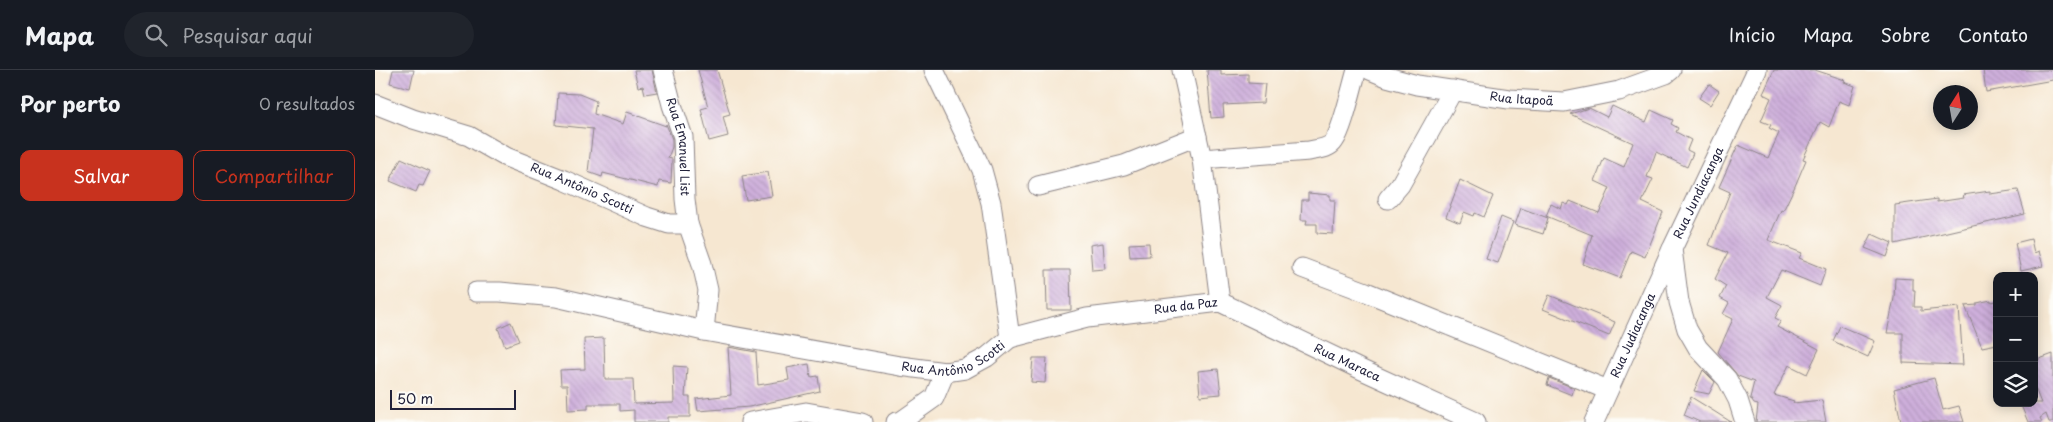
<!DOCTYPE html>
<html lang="pt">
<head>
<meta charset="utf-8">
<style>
	body { margin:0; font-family:"Playpen Sans",sans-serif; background:#20242c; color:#f1f3f6 }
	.controls { position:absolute; right:15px; bottom:15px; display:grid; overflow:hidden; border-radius:10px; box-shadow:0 2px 12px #0003 }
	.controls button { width:45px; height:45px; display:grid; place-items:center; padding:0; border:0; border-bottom:1px solid #363941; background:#171b24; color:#f1f3f6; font:25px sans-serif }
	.compass { position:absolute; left:1558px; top:15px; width:45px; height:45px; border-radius:50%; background:#171b24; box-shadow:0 2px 12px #0003; rotate:11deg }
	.scale { position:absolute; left:15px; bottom:12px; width:126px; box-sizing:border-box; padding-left:5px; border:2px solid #22223b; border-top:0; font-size:14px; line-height:18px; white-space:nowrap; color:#22223b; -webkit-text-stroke:4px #fdfcf7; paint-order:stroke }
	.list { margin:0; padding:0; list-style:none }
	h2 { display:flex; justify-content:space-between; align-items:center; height:65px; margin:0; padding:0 20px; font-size:21px }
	h2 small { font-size:16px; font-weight:400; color:#9ea1a6 }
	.actions { display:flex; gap:10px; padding:15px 20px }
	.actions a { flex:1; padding:11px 0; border:1px solid #c8321e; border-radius:10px; text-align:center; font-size:18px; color:#c8321e }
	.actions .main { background:#c8321e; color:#fff }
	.icon { flex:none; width:28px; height:28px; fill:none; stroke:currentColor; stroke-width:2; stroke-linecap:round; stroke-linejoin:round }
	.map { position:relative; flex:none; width:1678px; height:352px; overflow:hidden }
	header { display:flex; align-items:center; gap:30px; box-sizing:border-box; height:70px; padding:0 25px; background:#171b24; border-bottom:1px solid #363941 }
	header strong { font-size:24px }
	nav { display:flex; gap:28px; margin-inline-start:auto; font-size:18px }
	.search { width:350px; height:45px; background:#20242c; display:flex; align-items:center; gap:12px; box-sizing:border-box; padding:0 18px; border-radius:28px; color:#9ea1a6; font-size:19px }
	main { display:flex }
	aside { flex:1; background:#171b24 }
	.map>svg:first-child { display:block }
</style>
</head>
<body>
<header>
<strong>Mapa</strong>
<div class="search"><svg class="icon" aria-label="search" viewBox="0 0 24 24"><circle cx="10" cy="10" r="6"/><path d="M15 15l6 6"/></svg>Pesquisar aqui</div>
<nav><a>Início</a><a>Mapa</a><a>Sobre</a><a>Contato</a></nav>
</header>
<main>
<aside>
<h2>Por perto<small>0 resultados</small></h2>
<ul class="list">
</ul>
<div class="actions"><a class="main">Salvar</a><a>Compartilhar</a></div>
</aside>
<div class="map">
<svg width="1678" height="352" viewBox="0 0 1678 352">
	<defs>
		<pattern id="building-back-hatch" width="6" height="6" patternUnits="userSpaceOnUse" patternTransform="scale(1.25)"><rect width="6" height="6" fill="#ceafdb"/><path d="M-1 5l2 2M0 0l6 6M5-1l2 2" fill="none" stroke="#b196bd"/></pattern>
	</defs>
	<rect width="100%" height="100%" fill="#fdfcf7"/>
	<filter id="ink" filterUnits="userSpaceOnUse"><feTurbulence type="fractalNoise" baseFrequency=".02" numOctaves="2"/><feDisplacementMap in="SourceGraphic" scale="10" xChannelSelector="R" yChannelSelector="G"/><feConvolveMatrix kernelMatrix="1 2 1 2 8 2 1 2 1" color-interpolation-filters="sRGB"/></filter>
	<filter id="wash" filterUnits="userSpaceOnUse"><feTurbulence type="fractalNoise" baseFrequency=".0096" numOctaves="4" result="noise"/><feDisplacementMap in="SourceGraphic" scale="20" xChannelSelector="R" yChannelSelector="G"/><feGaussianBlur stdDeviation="1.12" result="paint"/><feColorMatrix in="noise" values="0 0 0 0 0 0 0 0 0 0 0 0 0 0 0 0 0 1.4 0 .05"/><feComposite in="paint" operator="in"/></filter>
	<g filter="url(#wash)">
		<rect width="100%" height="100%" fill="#f6e7d1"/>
		<g id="blocks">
			<g fill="url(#building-back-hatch)">
				<path d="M18,0H39L35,18L15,13Z"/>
				<path d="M259,0H277L282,22L270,24L268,16L263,17Z"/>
				<path d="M323,0H342L355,44L348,46L353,66L334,71L326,39L333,37Z"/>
				<path d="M832,0H846V5L873,4V13L890,14L888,33L848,35L849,47L836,48Z"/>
				<path d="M1399,0H1440L1470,10L1469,12L1480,16L1474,35L1464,31L1454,57L1445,52L1428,89L1431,90L1420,116L1408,141L1406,140L1393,170L1427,183L1424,188L1451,199L1445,216L1406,200L1392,227L1407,235L1400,248L1406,251L1402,257L1444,279L1432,304L1414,295L1399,325L1419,331L1418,333L1447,330L1451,352H1381L1383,335L1379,334L1375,328L1379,312L1363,306L1343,282L1358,249L1348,244L1354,233L1345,228L1351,216L1340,209L1353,183L1334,175L1355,122L1344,117L1363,75L1393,88L1404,63L1394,58L1396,55L1386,51L1396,28L1388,24Z"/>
				<path d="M1608,0H1678V10L1611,22Z"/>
				<path d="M1334,14L1344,21L1335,35L1324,28Z"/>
				<path d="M183,23L204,24L221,31L219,44L248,54L252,42L291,56V54L297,69V77L293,88L297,89L296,113L284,111L283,117L228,103L227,107L213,102L218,59L181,55Z"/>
				<path d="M1237,36L1271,52L1276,40L1298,50L1296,54L1303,58L1301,62L1316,70L1312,80L1318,83L1312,97L1281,82L1272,107L1278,109L1267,132L1288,142L1270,187L1256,181L1245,208L1208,194L1217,165L1171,146L1176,134L1186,139L1188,133L1193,135L1195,131L1224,143L1235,118L1220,111L1229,88L1249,97L1258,73L1195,44L1214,38L1232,47Z"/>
				<path d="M26,88L55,101L48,116L44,115L41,122L15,111Z"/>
				<path d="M393,102L397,126L371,130L367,106Z"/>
				<path d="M1085,110L1118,126L1109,147L1100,143L1099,146L1089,142L1085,153L1071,147Z"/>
				<path d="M1643,120L1650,144L1520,174V135L1562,129V132L1589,128L1588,125L1615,121V124Z"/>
				<path d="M933,123L955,125V130H960L958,164L942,163V154H931L932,150H926L927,130H933Z"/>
				<path d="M1146,138L1173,148L1168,164L1140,155Z"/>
				<path d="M1126,147L1138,152L1123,193L1111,189Z"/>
				<path d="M1497,164L1517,173L1512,187L1490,178Z"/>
				<path d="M1656,169L1659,183L1664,181L1668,196L1646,201L1640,173Z"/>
				<path d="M728,173L730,199L717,200L715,175Z"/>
				<path d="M774,173L775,186L755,187L754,174Z"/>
				<path d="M671,200H695L696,240H672Z"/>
				<path d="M1520,208L1538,209V220H1540L1539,237H1546V241L1584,237L1588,295L1528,293V263H1512L1519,228Z"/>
				<path d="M1174,225L1240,252L1234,266L1168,239Z"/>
				<path d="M1616,230V232L1622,231V274L1607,277L1590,236L1602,235V233Z"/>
				<path d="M136,252L144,271L130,276L123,258Z"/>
				<path d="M1465,256L1500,271L1493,287L1458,271Z"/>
				<path d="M229,268L230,309H258L259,334L299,333L298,296L312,297L310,327H315V347H293V352H259V340L245,341V334H213V339L193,340L192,315H186L185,300L210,299L209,269Z"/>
				<path d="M353,277L381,282L383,315L414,310L412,298L434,294L436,307L443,306L445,321L374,337L323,341L321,329L356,325Z"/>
				<path d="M1678,284V352H1674L1671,344L1665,348L1667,352H1653L1645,333H1666L1659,316V291Z"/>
				<path d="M658,288H672L670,313L656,312Z"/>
				<path d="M843,299L846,324L825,326L823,301Z"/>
				<path d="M1328,300L1340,312L1334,324L1319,321Z"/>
				<path d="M1174,308L1199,318L1197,325L1172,315Z"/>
				<path d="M1559,308L1568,340L1584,336L1589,352H1526L1519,319Z"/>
				<path d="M1316,327L1329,335L1356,352H1325L1309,345Z"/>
			</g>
		</g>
	</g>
	<g filter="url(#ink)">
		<use href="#blocks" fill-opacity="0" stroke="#8c8486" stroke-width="1"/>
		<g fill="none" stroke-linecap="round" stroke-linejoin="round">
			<defs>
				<g id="minor">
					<path id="s1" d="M288,0L297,35L308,67L310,129L313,154"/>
					<path id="s2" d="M995,0L1012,7L1042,15L1134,29L1189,32L1244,21L1291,4L1296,0"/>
					<path id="s3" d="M0,34L38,49L94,66L131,87L189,110L272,147L294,154H313L327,194L333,220L329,261"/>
					<path d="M827,89L934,81C943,79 954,79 959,71C968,59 977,16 982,0"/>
					<path d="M663,116L749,95L822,66"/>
					<path d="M1013,129L1025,115L1078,20"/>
					<path d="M927,198L991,222L1233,320"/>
					<path id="s4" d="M101,222H125L181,227L329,261L525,296L570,302L590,299L612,287L635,268L616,133L607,100L559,0"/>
					<path id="s5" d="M845,232L987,300L1101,352"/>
					<path id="s6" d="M635,268L712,248L845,232L827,89L807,0"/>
					<path d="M375,352L431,342L488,352"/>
					<path d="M521,352H525L559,328L570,302"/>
					<path id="s7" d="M1219,352L1297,179"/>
					<path id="s8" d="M1370,352L1363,330L1352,309L1323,278L1312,259L1304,232L1297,179L1382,0"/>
				</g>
			</defs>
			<use href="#minor" stroke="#8c8486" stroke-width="21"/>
			<use href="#minor" stroke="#fff" stroke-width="19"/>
		</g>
	</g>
	<g text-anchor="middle" stroke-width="4" stroke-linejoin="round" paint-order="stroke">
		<g font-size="12" fill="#22223b" stroke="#fdfcf7">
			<text dy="4" stroke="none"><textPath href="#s2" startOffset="155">Rua Itapoã</textPath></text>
			<text dy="4" stroke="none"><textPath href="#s1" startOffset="79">Rua Emanuel List</textPath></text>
			<text dy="4" stroke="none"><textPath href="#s3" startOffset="224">Rua Antônio Scotti</textPath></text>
			<text dy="4" stroke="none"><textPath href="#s8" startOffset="255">Rua Jundiacanga</textPath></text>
			<text dy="4" stroke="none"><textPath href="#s6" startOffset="179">Rua da Paz</textPath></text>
			<text dy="4" stroke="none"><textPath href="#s7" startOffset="95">Rua Judiacanga</textPath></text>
			<text dy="4" stroke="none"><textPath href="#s4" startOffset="488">Rua Antônio Scotti</textPath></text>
			<text dy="4" stroke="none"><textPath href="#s5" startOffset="141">Rua Maraca</textPath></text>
		</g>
	</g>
</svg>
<div class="controls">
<button>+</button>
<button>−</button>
<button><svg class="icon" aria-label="layers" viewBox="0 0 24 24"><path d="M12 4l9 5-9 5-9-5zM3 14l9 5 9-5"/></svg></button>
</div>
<svg class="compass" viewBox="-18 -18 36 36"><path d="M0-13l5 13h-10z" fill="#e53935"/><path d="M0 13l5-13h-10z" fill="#9ea1a6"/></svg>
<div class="scale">50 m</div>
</div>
</main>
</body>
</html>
